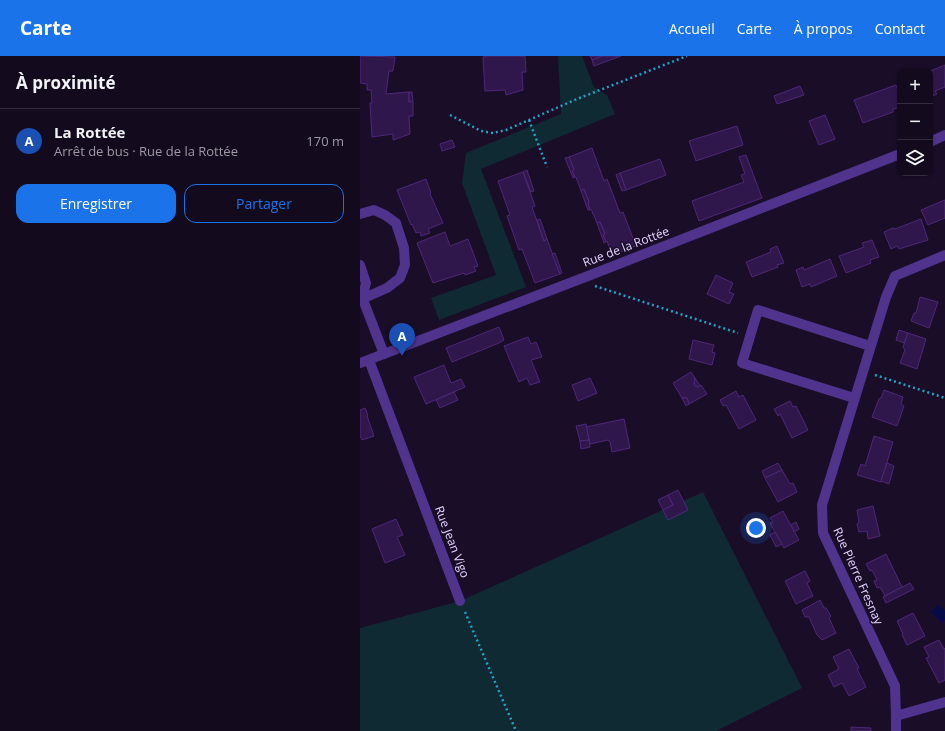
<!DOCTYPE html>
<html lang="fr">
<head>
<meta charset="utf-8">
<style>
	body { margin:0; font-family:"Open Sans",sans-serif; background:#1c1327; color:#f1f3f6 }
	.controls { position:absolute; right:12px; top:12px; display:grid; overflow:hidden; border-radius:8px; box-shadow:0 1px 3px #0004 }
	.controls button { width:36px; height:36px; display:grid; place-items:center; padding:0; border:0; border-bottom:1px solid #322b3c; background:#130a1e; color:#f1f3f6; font:20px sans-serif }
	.you { position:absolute; left:396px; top:472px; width:14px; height:14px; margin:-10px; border:3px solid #fff; border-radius:50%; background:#1a73e8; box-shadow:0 0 0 6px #1a73e833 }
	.badge { display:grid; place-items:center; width:26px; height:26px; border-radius:50%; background:#1a73e8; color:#fff; font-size:13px; font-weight:700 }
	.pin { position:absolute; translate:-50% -33px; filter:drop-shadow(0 1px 2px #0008) }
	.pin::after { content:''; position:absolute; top:21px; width:14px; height:12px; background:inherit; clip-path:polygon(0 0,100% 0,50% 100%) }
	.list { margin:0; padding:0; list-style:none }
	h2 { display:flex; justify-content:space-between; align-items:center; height:52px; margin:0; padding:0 16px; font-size:17px }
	h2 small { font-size:13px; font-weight:400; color:#9d9aa4 }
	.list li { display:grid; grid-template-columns:26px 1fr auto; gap:12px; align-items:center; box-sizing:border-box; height:64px; padding:0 16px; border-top:1px solid #322b3c }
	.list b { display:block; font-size:15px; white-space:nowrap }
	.list p { margin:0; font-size:13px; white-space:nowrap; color:#9d9aa4 }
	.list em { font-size:13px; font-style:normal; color:#9d9aa4 }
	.actions { display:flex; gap:8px; padding:12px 16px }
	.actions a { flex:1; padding:9px 0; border:1px solid #1a73e8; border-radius:12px; text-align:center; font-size:14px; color:#1a73e8 }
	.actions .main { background:#1a73e8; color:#fff }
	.icon { flex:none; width:22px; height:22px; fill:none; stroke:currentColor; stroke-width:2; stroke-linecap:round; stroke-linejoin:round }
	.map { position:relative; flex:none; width:585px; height:675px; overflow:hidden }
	header { display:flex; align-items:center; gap:24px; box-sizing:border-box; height:56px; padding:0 20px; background:#1a73e8; color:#fff }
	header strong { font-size:19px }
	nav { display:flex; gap:22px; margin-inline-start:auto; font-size:14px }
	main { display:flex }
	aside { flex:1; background:#130a1e }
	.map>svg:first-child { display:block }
</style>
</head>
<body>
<header>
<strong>Carte</strong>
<nav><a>Accueil</a><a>Carte</a><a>À propos</a><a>Contact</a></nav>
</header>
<main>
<aside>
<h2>À proximité<small></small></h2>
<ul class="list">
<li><span class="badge" style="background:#1a4fb4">A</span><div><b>La Rottée</b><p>Arrêt de bus · Rue de la Rottée</p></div><em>170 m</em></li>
</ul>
<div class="actions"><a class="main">Enregistrer</a><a>Partager</a></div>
</aside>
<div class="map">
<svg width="585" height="675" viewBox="0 0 585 675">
	<rect width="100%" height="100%" fill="#190d28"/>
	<g fill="#0f2a33">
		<path d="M198,0H222L234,31L247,39L255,58L121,113L166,231L79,264L71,242L136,219L102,127L106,97L201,58Z"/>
		<path d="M343,436L442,632L356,675H0V572L100,545Z"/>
	</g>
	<path fill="#050b49" d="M578,549L585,555V564L582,567L571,556Z"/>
	<g fill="#30174b" stroke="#4e2779">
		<path d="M0,0L35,1L33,15H29L26,38L49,36V46L53,45V60H49L50,78L33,84V78L12,81L10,47H12L11,34H7V28L0,27Z"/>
		<path d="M125,0H165L166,16H162L163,34L146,39L145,34L125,35L123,1H125Z"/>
		<path d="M230,0H243L232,4Z"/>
		<path d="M243,0H261L234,10L232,4Z"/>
		<path d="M585,9V31L575,35L577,38L570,41V15Z"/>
		<path d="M536,29L540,39V51L533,53V56L503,67L494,44Z"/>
		<path d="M440,30L444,39L417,48L414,40Z"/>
		<path d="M49,36H52L53,45L49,46Z"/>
		<path d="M465,59L475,83L459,89L449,65Z"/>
		<path d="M377,70L383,89L336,105L329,85Z"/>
		<path d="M92,84L95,91L82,95L80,88Z"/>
		<path d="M232,92L244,125L247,123L260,157L263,156L276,190L252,199L247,185L246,186L243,179L245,178L240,166L237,167L231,153L230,154L228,147L229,146L224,133L221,135L216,121H215L212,115L214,114L209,101Z"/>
		<path d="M386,99L402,142L339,165L332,145L384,126L381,119L385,118L379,101Z"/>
		<path d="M209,101L214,114L212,115L215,121L213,122L205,102Z"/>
		<path d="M300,103L306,119L266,134L260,117Z"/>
		<path d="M167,114L174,135L171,136L163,116Z"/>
		<path d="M163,116L175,150L172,151L184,185L187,183L200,218L175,227L162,193L159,194L147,160L150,159L138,125Z"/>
		<path d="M260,117L266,134L262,135L256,119Z"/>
		<path d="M66,123L71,137L70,138L83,167L68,173L70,177L61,180L60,176L56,177L52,168L51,169L37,134Z"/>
		<path d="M224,133L229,146L228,147L230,154H228L221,135Z"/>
		<path d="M585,144V162L568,169L561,154Z"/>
		<path d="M180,163L187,183L184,185L177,164Z"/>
		<path d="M561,163L568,184L539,193L537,190L531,193L524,176L533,172L535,173Z"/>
		<path d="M240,166L245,178L243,179L246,186L244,187L237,167Z"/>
		<path d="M85,176L90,190L108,183L118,210L114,211L116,215L105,219L104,217L73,227L57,187Z"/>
		<path d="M512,184L519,201L510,204L511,207L486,217L479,200L504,191L502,187Z"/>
		<path d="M417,190L424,207L417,209L418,211L392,221L386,206L411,196L410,193Z"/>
		<path d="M195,197L202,217L200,218L192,198Z"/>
		<path d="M470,203L477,220L451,231L450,228L442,231L436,214L443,211L444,214Z"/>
		<path d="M356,219L373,227L369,236L374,238L369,248L347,238Z"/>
		<path d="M560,241L578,246L569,272L551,265L554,257H556Z"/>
		<path d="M139,271L144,284L139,287L92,306L86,292Z"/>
		<path d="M539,274L548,277L544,287L536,284Z"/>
		<path d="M548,277L566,283L557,313L540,307L545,294L543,291Z"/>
		<path d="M168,281L171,288L176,286L182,301L171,304L180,326L170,329L167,322L159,326L144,290Z"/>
		<path d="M333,284L354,289L352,296L355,297L352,309L329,303Z"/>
		<path d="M84,309L91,327L101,323L105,331L66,348L54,321Z"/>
		<path d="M331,316L335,322L334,329L338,331L341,329L347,338L329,348L327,342H322L313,327Z"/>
		<path d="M230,322L237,337L218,345L212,329Z"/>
		<path d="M335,322L340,330L338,331L334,329Z"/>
		<path d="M524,334L543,341L541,348L544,350L537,370L512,361L519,343L521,342Z"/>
		<path d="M376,335L379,341L383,339L396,364L379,373L366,349L363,350L360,344Z"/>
		<path d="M94,336L98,344L80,352L76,344Z"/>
		<path d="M322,342H327L329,348L326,350Z"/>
		<path d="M430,345L433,351L436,350L448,374L432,382L420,358L418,360L414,353Z"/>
		<path d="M5,352L8,359L7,360L14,380L2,384L0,380V354Z"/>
		<path d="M264,363L270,392L252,396L250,386L248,384L230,388L226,371Z"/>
		<path d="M226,368L229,384L220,385L216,370Z"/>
		<path d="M514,380L533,386L521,426L497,419L501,408L505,410Z"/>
		<path d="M229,384L230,391L221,393L220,385Z"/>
		<path d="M418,407L422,414L405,422L402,415Z"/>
		<path d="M527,407L534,410L529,428L521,425Z"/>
		<path d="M422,414L430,428L433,427L437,436L418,446L405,422Z"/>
		<path d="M318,434L328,454L308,464L303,454L313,449L308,439Z"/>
		<path d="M308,439L313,449L303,454L298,444Z"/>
		<path d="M513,450L520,480L508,483L507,475L499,476L497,468L499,466L497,454Z"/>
		<path d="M423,455L439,484L424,492L410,467L413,466L410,462Z"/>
		<path d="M36,463L43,479L37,481L45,499L25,507L12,473Z"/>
		<path d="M436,466L439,473L434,476L431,469Z"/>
		<path d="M415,476L422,488L416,491L410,479Z"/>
		<path d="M526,498L542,531L525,540L520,531L517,532L514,525L517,524L512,514L510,515L506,508Z"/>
		<path d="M445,515L450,525L447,527L453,540L436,548L425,525Z"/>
		<path d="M550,527L554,533L526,547L523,541Z"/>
		<path d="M460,544L464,552H466L471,560L469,562L476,577L462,584L457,579L449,561H445L442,554Z"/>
		<path d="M553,557L565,580L547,589L542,579L543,578L537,565Z"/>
		<path d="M579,584L584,593L585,592V624L579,627L566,602L569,601L564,591Z"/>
		<path d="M489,593L499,612L497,613L506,631L489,640L482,627L474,631L468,619L479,613L473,601Z"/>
		<path d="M491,671L511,672V675H491Z"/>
	</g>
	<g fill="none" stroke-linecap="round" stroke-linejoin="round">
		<g stroke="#23a2c4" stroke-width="2.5" stroke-dasharray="2 3" stroke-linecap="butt">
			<path d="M90,59L121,75L133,77L146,74L217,43L327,0"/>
			<path d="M169,64L187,111"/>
			<path d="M235,230L378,277"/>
			<path d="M515,319L585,342"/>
			<path d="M105,556L156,675"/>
		</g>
		<g stroke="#4f338c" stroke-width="10">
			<path d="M570,86L585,79"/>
			<path d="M0,158L14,154L25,159L36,167L44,192L45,209L40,222L27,232L2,243"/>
			<path d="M585,199L535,220L526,241L462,449L463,477L535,630L536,660L585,646"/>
			<path d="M0,209L6,227L2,243"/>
			<path d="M0,236L24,298"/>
			<path d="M9,304L100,545"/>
			<path d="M0,307L228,220L540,98"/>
			<path d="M494,342L382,307L398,254L510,290"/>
			<path d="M536,675V660"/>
		</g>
	</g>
	<g text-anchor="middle" stroke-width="3" stroke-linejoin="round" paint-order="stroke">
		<g font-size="12" fill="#e5d4ff" stroke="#190d28">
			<text transform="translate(266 191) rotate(-21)" y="4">Rue de la Rottée</text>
			<text transform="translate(92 486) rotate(69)" y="4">Rue Jean Vigo</text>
			<text transform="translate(498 520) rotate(66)" y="4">Rue Pierre Fresnay</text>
		</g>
	</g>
</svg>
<div class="controls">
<button>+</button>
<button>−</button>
<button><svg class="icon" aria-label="layers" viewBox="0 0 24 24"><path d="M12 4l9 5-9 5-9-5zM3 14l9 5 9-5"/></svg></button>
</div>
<div class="you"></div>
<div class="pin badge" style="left:42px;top:300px;background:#1a4fb4">A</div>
</div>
</main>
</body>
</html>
